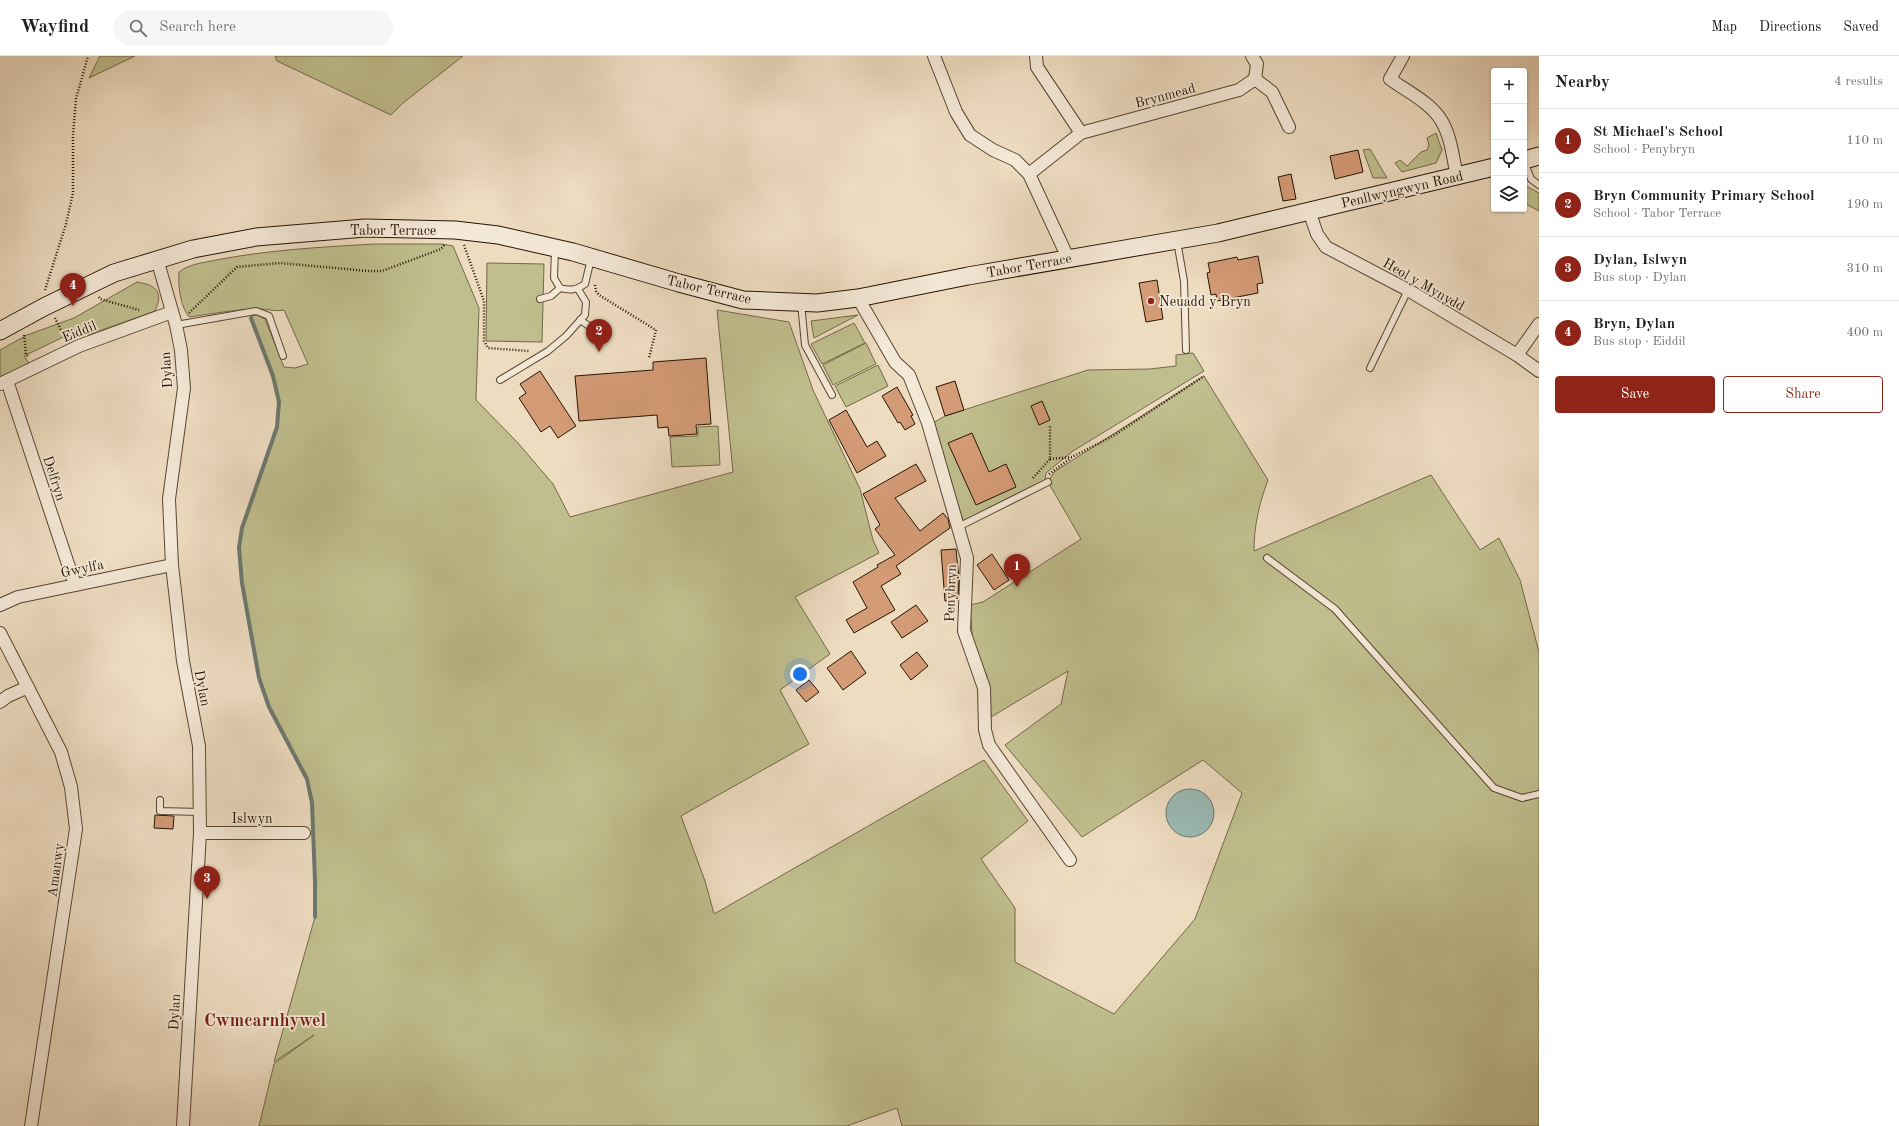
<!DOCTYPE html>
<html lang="en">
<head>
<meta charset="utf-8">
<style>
	body { margin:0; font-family:"Old Standard TT",serif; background:#f6f6f6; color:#202124 }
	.controls { position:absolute; right:12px; top:12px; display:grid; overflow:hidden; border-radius:4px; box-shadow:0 1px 3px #0004 }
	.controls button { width:36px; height:36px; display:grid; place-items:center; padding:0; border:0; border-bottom:1px solid #e0e0e0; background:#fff; color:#202124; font:20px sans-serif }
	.you { position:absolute; left:800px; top:618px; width:14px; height:14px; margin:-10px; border:3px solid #fff; border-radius:50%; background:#1a73e8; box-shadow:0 0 0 6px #1a73e833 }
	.badge { display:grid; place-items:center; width:26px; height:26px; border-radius:50%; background:#8f2418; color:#fff; font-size:13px; font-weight:700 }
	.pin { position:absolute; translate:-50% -33px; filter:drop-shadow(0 1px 2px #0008) }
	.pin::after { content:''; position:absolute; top:21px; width:14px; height:12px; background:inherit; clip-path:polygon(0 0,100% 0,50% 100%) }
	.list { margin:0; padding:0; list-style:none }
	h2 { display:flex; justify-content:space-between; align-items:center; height:52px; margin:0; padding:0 16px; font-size:17px }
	h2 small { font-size:13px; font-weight:400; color:#757577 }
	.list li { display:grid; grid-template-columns:26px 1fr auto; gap:12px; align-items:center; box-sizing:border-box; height:64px; padding:0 16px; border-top:1px solid #e0e0e0 }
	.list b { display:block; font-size:15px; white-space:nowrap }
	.list p { margin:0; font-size:13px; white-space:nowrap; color:#757577 }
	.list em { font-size:13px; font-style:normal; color:#757577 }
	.actions { display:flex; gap:8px; padding:12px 16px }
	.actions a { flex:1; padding:9px 0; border:1px solid #8f2418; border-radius:4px; text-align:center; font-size:14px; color:#8f2418 }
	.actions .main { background:#8f2418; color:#fff }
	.icon { flex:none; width:22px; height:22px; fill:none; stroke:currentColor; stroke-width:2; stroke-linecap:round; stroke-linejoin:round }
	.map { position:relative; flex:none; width:1539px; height:1070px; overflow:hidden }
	header { display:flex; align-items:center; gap:24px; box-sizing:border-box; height:56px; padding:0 20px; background:#fff; border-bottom:1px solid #e0e0e0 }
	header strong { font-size:19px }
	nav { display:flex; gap:22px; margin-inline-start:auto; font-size:14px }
	.search { width:280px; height:36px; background:#f6f6f6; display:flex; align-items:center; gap:10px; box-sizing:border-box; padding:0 14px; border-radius:22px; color:#757577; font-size:15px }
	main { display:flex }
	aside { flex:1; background:#fff }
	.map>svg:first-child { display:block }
</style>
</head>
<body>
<header>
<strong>Wayfind</strong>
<div class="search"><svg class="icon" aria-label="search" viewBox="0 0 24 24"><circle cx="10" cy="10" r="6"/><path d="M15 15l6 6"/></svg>Search here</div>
<nav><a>Map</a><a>Directions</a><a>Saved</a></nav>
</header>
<main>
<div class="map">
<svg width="1539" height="1070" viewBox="0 0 1539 1070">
	<rect width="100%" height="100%" fill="#eedcc1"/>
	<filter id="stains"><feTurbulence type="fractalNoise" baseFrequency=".005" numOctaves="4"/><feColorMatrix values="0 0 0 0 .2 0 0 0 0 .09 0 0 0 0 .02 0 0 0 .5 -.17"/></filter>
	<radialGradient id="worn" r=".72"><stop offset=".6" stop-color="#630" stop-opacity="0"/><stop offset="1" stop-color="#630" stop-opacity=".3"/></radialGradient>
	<g fill="#c0be8e" stroke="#736948">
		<path d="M100,0H135L89,22Z"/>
		<path d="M275,0H463L403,47L391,59L277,5Z"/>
		<path d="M1436,77L1442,94L1436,107L1402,116L1395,107L1400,104L1407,110L1421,96L1427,94L1429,89L1427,82Z"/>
		<path d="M1370,93L1387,122H1373L1363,94Z"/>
		<path d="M1524,129L1539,137V155L1524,147Z"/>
		<path d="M374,188H442L453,190L479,252L476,344L518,387L553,428L570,461L733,416L717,254L789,266L813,334L860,433L873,484L879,497L795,541L830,598L780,634L809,688L681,760L705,825L714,858L984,704L1028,765L981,803L1015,852V906L1114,958L1195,863L1242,737L1203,704L1082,781L1005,689L1061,648L1068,615L991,661L987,620L973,591L970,549L983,546L1081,483L1048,426L1054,416L1204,320L1268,424C1259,448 1254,470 1254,495L1431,419L1480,494L1499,482L1520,524L1539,596V1070H902L897,1052L847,1070H259L274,1008L314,979L274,1006L315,861V825L312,747L307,723L269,651L259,622L242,527L239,492L242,472L277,371L279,346L273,320L251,260L257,259L265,263L284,311L295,312L308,308L284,254C273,256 265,252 254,253C232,254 211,258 189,261C180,249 178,231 179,216C189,208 202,207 216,204C268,194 321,191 374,188Z"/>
		<path d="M487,207L544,208L542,286L486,285Z"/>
		<path d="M137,226C156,229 164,236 155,255L88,279L84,271L24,300L31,310L0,325V294L27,279L74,262Z"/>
		<path d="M858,259L814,282L811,265Z"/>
		<path d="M854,267L865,287L822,308L811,288Z"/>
		<path d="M866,287L876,308L833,329L823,309Z"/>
		<path d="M1193,297L1204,315L1073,395L1046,417L1045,425L963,465L933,367L945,360L1088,314L1150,313L1176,310V299Z"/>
		<path d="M878,309L888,330L846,351L835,330Z"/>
		<path d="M718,370L720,409L672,411L670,381L698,380V371Z"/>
	</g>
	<circle fill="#9abbb7" stroke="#6c786f" cx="1190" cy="757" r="24"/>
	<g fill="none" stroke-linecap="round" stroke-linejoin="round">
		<path stroke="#6c786f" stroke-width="4" d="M251,262L273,320L279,346L277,371L242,472L239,492L242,527L259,622L269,651L307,723L312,747L315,825V861"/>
	</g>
	<g fill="#d39b76" stroke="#261402">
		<path d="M1358,94L1363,116L1335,123L1330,100Z"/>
		<path d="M1291,118L1296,143L1283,145L1278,121Z"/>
		<path d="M1258,200L1263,227L1257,228L1258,237L1217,245L1216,238L1211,239L1207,217L1210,216L1208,207L1237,201L1238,204Z"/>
		<path d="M1157,224L1163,263L1146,266L1139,227Z"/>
		<path d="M706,302L711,368L696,369L697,378L669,380L668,371L658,372L657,359L579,365L575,320L653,314V306Z"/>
		<path d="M540,315L576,370L558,382L550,370L541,376L519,342L526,337L520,328Z"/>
		<path d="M955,325L964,354L945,360L936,331Z"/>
		<path d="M897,331L913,359L911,360L915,368L905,374L900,366L898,367L882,340Z"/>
		<path d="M1042,345L1050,364L1039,369L1031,350Z"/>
		<path d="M846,354L867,391L877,385L886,400L857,417L829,364Z"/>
		<path d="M972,377L989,416L1006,408L1016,431L976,449L948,387Z"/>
		<path d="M916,408L926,425L895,442L920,475L943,457L948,463L950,472L896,510L901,518L881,530L895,554L854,577L846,564L867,552L853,526L878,511L877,509L895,499L875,473L880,469L863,438Z"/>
		<path d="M956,493L959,523L958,544L945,545L941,494Z"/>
		<path d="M992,498L1009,524L994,534L977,509Z"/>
		<path d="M916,549L928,565L902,582L891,566Z"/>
		<path d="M851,595L866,617L843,634L827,612Z"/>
		<path d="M917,596L928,610L911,624L900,609Z"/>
		<path d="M809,624L819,636L806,646L796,634Z"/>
		<path d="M155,759L174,760L173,773L154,772Z"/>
	</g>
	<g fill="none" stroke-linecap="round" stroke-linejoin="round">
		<defs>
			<g id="lane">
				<path d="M1524,105L1531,123L1539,129"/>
				<path d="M1177,185L1184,225L1186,294"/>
				<path d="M555,193L554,222L560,232C570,235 576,234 585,228L591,203"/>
				<path d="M540,243L551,240L560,232"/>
				<path d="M801,247L805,289L832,339"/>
				<path d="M580,264L595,274"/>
				<path d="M176,269L256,255L269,260L283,300"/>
				<path d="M1370,312L1408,234"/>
				<path d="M500,324L548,295L566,280L585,259L586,246L578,233"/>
				<path d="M958,471L1048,426"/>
				<path d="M1267,502L1335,553L1494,732L1522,742L1539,738"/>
				<path d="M160,744V755L200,756"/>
			</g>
			<g id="street">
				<path d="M934,0L956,56L970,79L993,94L1015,104L1029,118L1068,202"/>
				<path d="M1036,0L1037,11L1081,77"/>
				<path d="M1403,0L1390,23C1406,35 1430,46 1441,64C1451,80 1453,102 1457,121"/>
				<path d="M1255,23L1272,36L1289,71"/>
				<path d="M1029,118L1081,77L1239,34L1255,23L1257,8L1252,0"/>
				<path d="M1309,155L1317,178L1326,191L1408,234L1517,299L1539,315"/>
				<path d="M157,203L176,269L181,294L184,332L169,443L172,509L183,605L199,690L200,777L183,1070"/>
				<path d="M858,242L895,306L909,319L928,367L958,471L967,502L964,575L984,632L985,674L989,689L1070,804"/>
				<path d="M1517,299L1539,268"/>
				<path d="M7,325L75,529"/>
				<path d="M0,328L79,290L172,256"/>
				<path d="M0,549L18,541L172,509"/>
				<path d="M0,577L61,696L71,731L76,773L31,1070"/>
				<path d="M0,646L8,640L28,631"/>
				<path d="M200,777H304"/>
			</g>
			<g id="secondary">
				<path d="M1524,104L1539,100"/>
				<path d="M0,275L44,251L114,217L193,193L256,181L365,172L455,174L498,179L573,196L679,227L743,244L817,247L858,242L968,220L1218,177L1494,111"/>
			</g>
		</defs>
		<use href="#lane" stroke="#584632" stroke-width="8"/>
		<use href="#street" stroke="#584632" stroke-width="14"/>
		<use href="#secondary" stroke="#261402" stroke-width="19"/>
		<g stroke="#261402" stroke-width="2.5" stroke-dasharray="1 2" stroke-linecap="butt">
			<path d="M464,189L484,245V285L488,292L529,295"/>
			<path d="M595,229L596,235L599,239L656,274L649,302"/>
			<path d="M45,234L66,168L73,137V79L76,43L88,0"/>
			<path d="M99,241L100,243L139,254"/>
			<path d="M189,257L237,211L280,207L368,215H382L441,193L445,188"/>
			<path d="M55,262L66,284"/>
			<path d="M24,279L26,298L28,301"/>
			<path d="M1050,403L1072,401L1113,380L1204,320"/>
			<path d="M1049,418L1071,402"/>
			<path d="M1033,422L1050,403V370"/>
		</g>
		<use href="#lane" stroke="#f4e8d7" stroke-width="6"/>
		<use href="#street" stroke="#f4e8d7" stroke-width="12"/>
		<use href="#secondary" stroke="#f4e8d7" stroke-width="17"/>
	</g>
	<circle fill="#8f2418" stroke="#f4e8d7" stroke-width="1.5" cx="1151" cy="245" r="4"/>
	<g text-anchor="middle" stroke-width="3.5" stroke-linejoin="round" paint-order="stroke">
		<g font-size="14" fill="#261402" stroke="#f4e8d7">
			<text transform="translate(1165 39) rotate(-15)" y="5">Brynmead</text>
			<text transform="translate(1402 133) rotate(-13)" y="5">Penllwyngwyn Road</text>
			<text x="393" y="179">Tabor Terrace</text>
			<text transform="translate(1029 209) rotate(-10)" y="5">Tabor Terrace</text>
			<text transform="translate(1424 228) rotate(30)" y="5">Heol y Mynydd</text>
			<text transform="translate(709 233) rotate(13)" y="5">Tabor Terrace</text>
			<text transform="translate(79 275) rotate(-22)" y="5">Eiddil</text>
			<text transform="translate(166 314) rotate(-94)" y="5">Dylan</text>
			<text transform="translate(55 422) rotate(72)" y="5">Delfryn</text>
			<text transform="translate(82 512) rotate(-12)" y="5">Gwylfa</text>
			<text transform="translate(950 537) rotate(-88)" y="5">Penybryn</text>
			<text transform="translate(203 632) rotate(79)" y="5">Dylan</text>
			<text x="252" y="767">Islwyn</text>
			<text transform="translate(55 814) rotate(-82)" y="5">Amanwy</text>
			<text transform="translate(174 956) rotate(-87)" y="5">Dylan</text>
		</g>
		<g font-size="14" fill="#261402" stroke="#f4e8d7" text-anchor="start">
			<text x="1159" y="250">Neuadd y Bryn</text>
		</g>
		<g font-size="18" font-weight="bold" fill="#7a1f14" stroke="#f4e8d7">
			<text x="265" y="970">Cwmcarnhywel</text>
		</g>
	</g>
	<rect width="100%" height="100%" filter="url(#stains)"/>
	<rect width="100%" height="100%" fill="url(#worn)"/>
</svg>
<div class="controls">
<button>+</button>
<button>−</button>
<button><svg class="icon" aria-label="locate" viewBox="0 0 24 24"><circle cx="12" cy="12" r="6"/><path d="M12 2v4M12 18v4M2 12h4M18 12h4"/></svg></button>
<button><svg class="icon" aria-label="layers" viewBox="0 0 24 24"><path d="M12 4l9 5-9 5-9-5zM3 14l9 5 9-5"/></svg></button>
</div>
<div class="you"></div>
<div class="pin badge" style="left:1017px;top:531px">1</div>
<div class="pin badge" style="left:599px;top:296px">2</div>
<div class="pin badge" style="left:207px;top:843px">3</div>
<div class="pin badge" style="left:73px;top:250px">4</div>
</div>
<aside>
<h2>Nearby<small>4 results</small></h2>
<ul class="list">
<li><span class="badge">1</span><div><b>St Michael's School</b><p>School · Penybryn</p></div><em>110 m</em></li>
<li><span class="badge">2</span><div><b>Bryn Community Primary School</b><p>School · Tabor Terrace</p></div><em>190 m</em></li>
<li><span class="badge">3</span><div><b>Dylan, Islwyn</b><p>Bus stop · Dylan</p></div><em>310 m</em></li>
<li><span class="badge">4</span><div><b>Bryn, Dylan</b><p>Bus stop · Eiddil</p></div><em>400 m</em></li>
</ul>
<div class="actions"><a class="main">Save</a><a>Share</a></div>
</aside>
</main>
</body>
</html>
